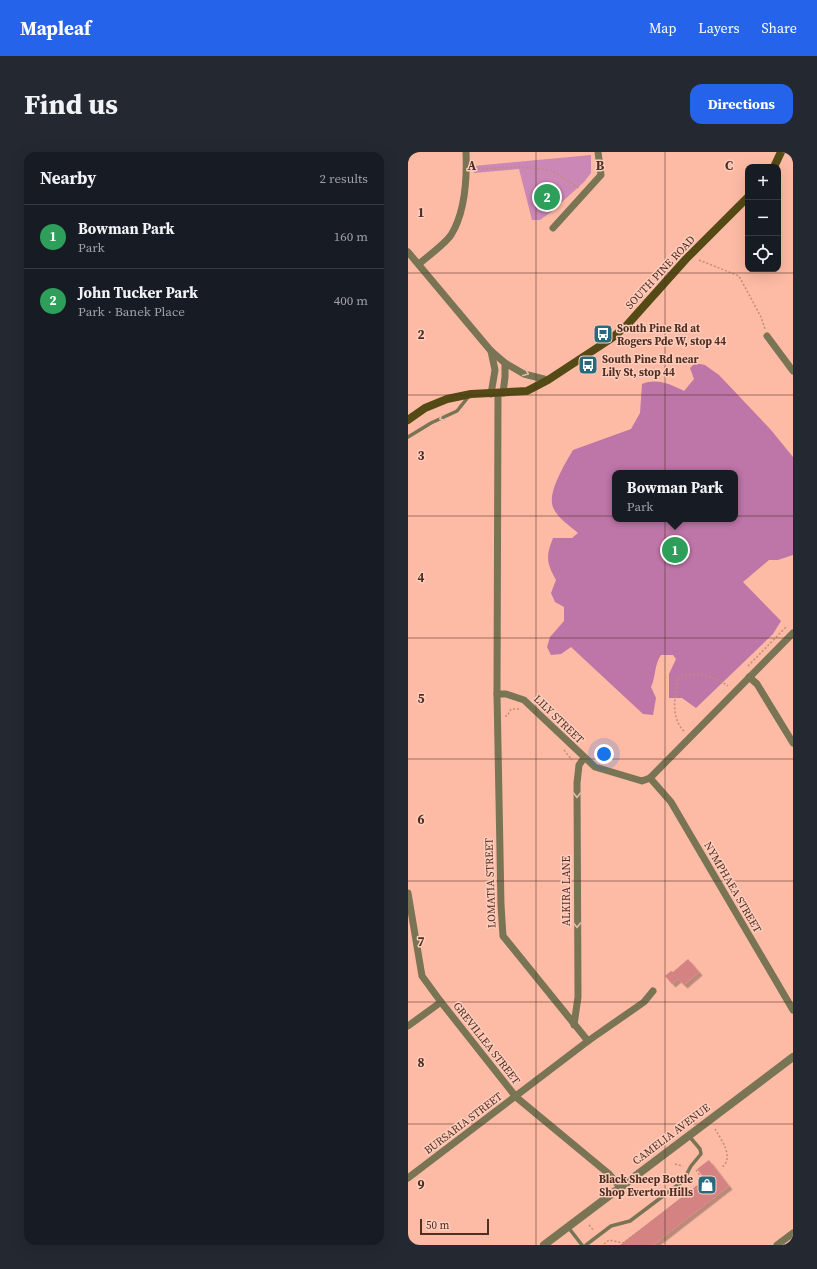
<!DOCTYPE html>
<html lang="en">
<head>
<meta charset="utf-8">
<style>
	body { margin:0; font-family:"Source Serif 4",serif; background:#242831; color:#f1f3f6 }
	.controls { position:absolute; right:12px; top:12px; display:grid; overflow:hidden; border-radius:8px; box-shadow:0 4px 16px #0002 }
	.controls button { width:36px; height:36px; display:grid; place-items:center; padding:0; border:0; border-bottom:1px solid #363941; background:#171b24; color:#f1f3f6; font:20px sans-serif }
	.scale { position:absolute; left:12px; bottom:10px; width:69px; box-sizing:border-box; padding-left:4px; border:2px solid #4f2f24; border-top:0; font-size:11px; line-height:14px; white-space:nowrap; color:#4f2f24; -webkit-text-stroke:3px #ffcdbc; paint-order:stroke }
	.you { position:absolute; left:196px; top:602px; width:14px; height:14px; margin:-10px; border:3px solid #fff; border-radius:50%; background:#1a73e8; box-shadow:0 0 0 6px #1a73e833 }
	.badge { display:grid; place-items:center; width:26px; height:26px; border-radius:50%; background:#2563eb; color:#fff; font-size:13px; font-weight:700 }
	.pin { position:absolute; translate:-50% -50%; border:2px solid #fff; box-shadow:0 1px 4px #0006 }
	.popup { position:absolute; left:204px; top:318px; width:126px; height:52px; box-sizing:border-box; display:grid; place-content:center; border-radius:8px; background:#171b24; filter:drop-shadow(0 1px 3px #0005); font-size:13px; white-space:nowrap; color:#9ea1a6 }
	.popup b { font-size:15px; color:#f1f3f6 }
	.popup::after { content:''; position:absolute; left:50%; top:100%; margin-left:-8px; border:8px solid transparent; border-top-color:#171b24 }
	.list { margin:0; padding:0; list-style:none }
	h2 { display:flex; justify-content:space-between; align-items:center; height:52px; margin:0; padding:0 16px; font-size:17px }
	h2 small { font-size:13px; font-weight:400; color:#9ea1a6 }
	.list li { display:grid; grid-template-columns:26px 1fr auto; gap:12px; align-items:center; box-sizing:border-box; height:64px; padding:0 16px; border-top:1px solid #363941 }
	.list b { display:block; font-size:15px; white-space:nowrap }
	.list p { margin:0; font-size:13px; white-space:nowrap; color:#9ea1a6 }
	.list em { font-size:13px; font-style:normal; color:#9ea1a6 }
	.icon { flex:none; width:22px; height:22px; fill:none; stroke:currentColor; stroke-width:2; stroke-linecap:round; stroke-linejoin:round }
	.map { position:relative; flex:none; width:385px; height:1093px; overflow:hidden; border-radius:12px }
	header { display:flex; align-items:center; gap:24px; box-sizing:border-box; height:56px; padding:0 20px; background:#2563eb; color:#fff }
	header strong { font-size:19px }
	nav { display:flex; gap:22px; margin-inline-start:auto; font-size:14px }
	.intro { display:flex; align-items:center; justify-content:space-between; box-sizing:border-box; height:96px; padding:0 24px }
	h1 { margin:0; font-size:28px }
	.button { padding:10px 18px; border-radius:12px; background:#2563eb; color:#fff; font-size:14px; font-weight:700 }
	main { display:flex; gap:24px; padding:0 24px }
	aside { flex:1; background:#171b24; border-radius:12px; box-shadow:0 4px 16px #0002 }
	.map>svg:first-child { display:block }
</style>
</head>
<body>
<header>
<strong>Mapleaf</strong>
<nav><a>Map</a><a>Layers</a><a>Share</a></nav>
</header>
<div class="intro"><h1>Find us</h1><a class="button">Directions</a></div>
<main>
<aside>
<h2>Nearby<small>2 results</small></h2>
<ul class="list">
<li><span class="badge" style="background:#2e9e5b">1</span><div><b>Bowman Park</b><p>Park</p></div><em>160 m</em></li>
<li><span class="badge" style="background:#2e9e5b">2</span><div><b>John Tucker Park</b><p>Park · Banek Place</p></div><em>400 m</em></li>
</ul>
</aside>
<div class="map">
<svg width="385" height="1093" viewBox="0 0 385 1093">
	<defs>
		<filter id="shadow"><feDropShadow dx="3.5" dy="3.5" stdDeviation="0" flood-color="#0004"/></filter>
	</defs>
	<rect width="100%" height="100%" fill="#fdbba5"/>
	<path fill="#cb87b5" d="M183,3V21L176,30L143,60L132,68H124L111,17L66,21V14Z"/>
	<path fill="#be75a7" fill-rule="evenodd" d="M287,211L297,213L311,223L363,278L385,305V403L370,408H361L335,430L373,469L365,482L288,556L274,546H261V522L268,507L265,503H253C246,513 248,524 243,535L248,546L245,563L235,562L163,495L153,502L143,503L139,495L142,485L156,469V455L147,450L143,441L148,428C138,410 138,404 145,386H164L170,381C162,374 145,363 144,351C142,336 158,310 165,298L223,277L232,261L234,232C249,226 262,232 276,239L286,227L282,216ZM207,321H327V367H207Z"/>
	<g fill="#d58283" filter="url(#shadow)">
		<path d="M280,807L291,820L276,833L270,827L264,832L257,824L263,819L265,820Z"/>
		<path d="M301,1008L321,1034L245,1093H212L297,1027L289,1017Z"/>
	</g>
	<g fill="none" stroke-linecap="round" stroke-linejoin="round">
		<g stroke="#c28c7a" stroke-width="1.5" stroke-dasharray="2 2" stroke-linecap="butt">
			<path d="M66,17L110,15L143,18L171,36"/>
			<path d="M291,108L331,124L353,165L357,177"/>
			<path d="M340,514L378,475"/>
			<path d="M97,564H99L103,557H113"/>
			<path d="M276,579C262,565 267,543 270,525C287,519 306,524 320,534"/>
			<path d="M156,598L164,608"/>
			<path d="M307,977C314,989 327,1006 313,1016"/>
			<path d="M267,1012L275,1014"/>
			<path d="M181,1073L186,1079"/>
			<path d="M196,1092L201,1088L215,1091L297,1030L288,1018"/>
		</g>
		<g stroke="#797454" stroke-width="3.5">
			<path d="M0,285L23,271L49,259L61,244"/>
			<path d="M160,1075L174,1093"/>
			<path d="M178,1093L203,1074L222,1069L275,1029L283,1014L293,1002L292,997L281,984"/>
		</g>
		<g stroke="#797454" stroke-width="7">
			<path d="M145,76L193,23L190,0"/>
			<path d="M0,100L83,199L97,211V225L95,241"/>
			<path d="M11,112C20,104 37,92 43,83C58,59 59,26 58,0"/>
			<path d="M359,184L385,219"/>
			<path d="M97,211L116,222L140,228"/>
			<path d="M90,241L89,542H98L116,548L187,615L234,629L242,626L385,481"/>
			<path d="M83,242L87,218L83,199"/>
			<path d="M341,525L349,532L385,591"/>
			<path d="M89,542L93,753L95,784L180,889"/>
			<path d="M242,626L263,650L385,858"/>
			<path d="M0,741L14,824L33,850"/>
			<path d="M166,873L170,845L169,631L171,613L176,606"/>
			<path d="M0,874L33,850L108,945L201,1022L212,1035"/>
			<path d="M0,1026L180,889L236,850L245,839"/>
			<path d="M369,1093L385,1081"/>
		</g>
		<path stroke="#797454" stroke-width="8" d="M136,1093L385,905"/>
		<g stroke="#534a16" stroke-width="8">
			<path d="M366,15L373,0"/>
			<path d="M0,268L17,256L39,247L63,242L119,239L140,228L204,186L219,173L278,107L340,45"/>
		</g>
	</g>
	<defs><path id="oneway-chevron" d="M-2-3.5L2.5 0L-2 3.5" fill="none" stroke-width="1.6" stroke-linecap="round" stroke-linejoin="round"/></defs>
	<g stroke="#e4bba7">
		<use href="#oneway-chevron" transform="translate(118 221) rotate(22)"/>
		<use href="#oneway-chevron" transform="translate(34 266) rotate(155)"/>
		<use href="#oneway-chevron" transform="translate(169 643) rotate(90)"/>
		<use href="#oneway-chevron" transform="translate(169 773) rotate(90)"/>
	</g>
	<path fill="none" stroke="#4f2f24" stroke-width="1" stroke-opacity="0.55" d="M128,0V1093M257,0V1093M0,121H385M0,243H385M0,364H385M0,486H385M0,607H385M0,729H385M0,850H385M0,972H385"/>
	<defs>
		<symbol id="bus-square" viewBox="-11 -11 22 22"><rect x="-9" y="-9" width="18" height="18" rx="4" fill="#286a7d" stroke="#ffcdbc"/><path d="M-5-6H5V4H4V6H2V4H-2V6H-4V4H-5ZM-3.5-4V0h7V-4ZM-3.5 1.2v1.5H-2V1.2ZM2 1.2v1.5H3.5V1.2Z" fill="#fff"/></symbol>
		<symbol id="shop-square" viewBox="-11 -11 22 22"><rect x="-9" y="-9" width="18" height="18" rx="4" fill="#286a7d" stroke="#ffcdbc"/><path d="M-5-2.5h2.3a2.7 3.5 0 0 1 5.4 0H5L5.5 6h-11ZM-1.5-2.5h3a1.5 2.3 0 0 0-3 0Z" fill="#fff"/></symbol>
	</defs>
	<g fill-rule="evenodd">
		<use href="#bus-square" x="184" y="171" width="22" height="22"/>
		<use href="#bus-square" x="169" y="202" width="22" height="22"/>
		<use href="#shop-square" x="288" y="1022" width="22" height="22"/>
	</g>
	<g text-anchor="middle" stroke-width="3" stroke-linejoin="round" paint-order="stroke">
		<g font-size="11" fill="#4f2f24" stroke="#ffcdbc">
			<text transform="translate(252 120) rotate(-47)" y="4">SOUTH PINE ROAD</text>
			<text transform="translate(151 567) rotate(44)" y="4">LILY STREET</text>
			<text transform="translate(82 731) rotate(-92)" y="4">LOMATIA STREET</text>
			<text transform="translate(325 735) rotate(60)" y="4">NYMPHAEA STREET</text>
			<text transform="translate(158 739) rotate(-90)" y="4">ALKIRA LANE</text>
			<text transform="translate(79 891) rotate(52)" y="4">GREVILLEA STREET</text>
			<text transform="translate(55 971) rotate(-37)" y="4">BURSARIA STREET</text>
			<text transform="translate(263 982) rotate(-37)" y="4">CAMELIA AVENUE</text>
		</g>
		<g font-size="11" font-weight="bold" fill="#4f2f24" stroke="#ffcdbc" text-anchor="start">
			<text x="209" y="180">South Pine Rd at<tspan x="209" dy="13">Rogers Pde W, stop 44</tspan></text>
			<text x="194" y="211">South Pine Rd near<tspan x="194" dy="13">Lily St, stop 44</tspan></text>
			<text x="285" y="1031" text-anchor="end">Black Sheep Bottle<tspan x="285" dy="13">Shop Everton Hills</tspan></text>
		</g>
	</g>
	<g font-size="13" text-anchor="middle" font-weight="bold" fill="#4f2f24" stroke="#ffcdbc" stroke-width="3" stroke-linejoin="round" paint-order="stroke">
		<text x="64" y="18">A</text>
		<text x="192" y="18">B</text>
		<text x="321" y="18">C</text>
		<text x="13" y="65">1</text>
		<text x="13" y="187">2</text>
		<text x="13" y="308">3</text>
		<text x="13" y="430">4</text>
		<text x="13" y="551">5</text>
		<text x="13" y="672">6</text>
		<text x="13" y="794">7</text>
		<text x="13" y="915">8</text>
		<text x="13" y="1037">9</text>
	</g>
</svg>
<div class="controls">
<button>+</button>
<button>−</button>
<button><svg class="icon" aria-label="locate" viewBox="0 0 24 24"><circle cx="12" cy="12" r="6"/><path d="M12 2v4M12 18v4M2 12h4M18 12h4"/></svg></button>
</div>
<div class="scale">50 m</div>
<div class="you"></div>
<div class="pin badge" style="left:267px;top:398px;background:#2e9e5b">1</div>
<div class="popup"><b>Bowman Park</b>Park</div>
<div class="pin badge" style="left:139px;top:45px;background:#2e9e5b">2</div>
</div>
</main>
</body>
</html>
